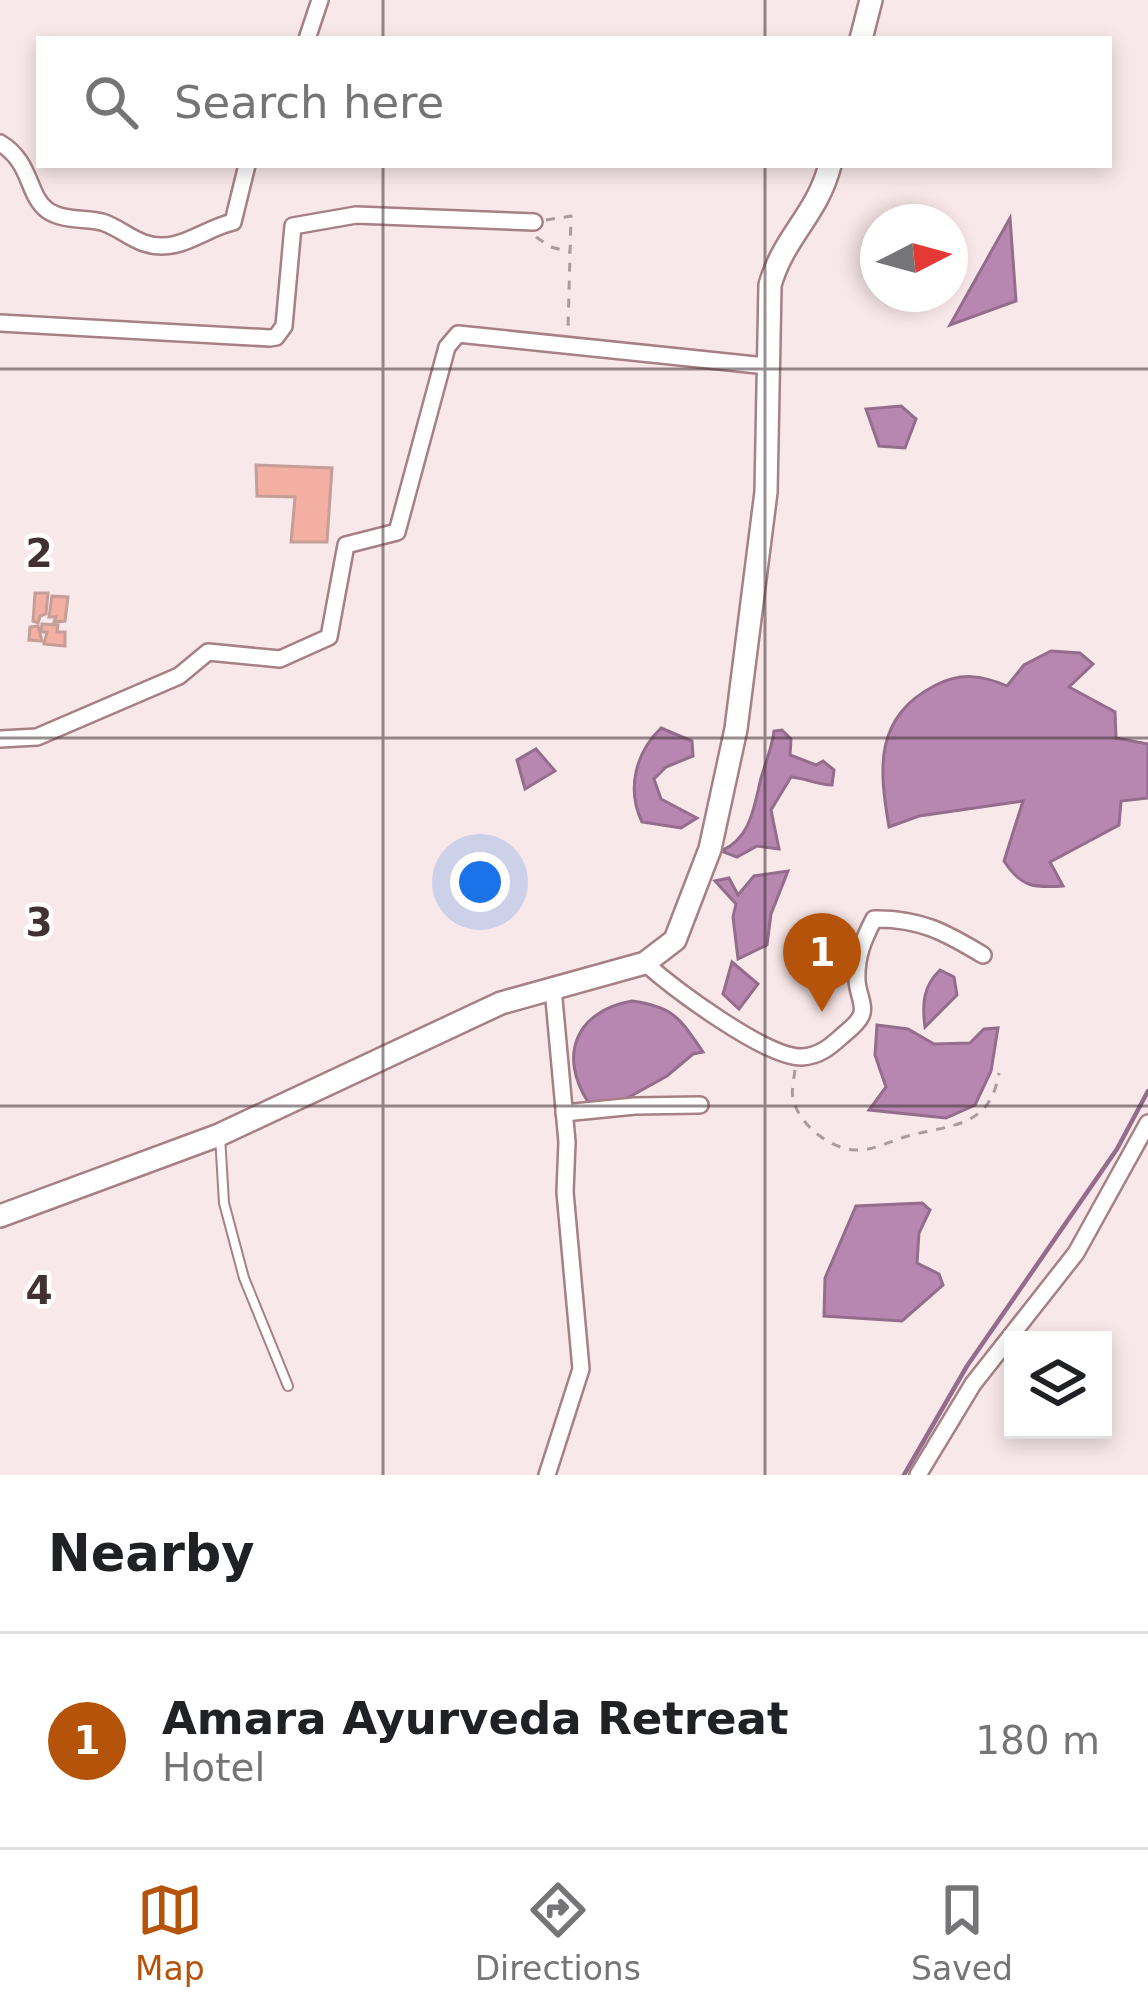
<!DOCTYPE html>
<html lang="en">
<head>
<meta charset="utf-8">
<style>
	body { margin:0; font-family:"DejaVu Sans",sans-serif; background:#f6f6f6; color:#202124 }
	.controls { position:absolute; right:36px; bottom:36px; display:grid; overflow:hidden; border-radius:0px; box-shadow:0 6px 18px #0003 }
	.controls button { width:108px; height:108px; display:grid; place-items:center; padding:0; border:0; border-bottom:3px solid #e0e0e0; background:#fff; color:#202124; font:60px sans-serif }
	.compass { position:absolute; left:860px; top:204px; width:108px; height:108px; border-radius:50%; background:#fff; box-shadow:0 6px 18px #0003; rotate:84deg }
	.you { position:absolute; left:480px; top:882px; width:42px; height:42px; margin:-30px; border:9px solid #fff; border-radius:50%; background:#1a73e8; box-shadow:0 0 0 18px #1a73e833 }
	.badge { display:grid; place-items:center; width:78px; height:78px; border-radius:50%; background:#b45309; color:#fff; font-size:39px; font-weight:700 }
	.pin { position:absolute; translate:-50% -99px; filter:drop-shadow(0 3px 6px #0008) }
	.pin::after { content:''; position:absolute; top:63px; width:42px; height:36px; background:inherit; clip-path:polygon(0 0,100% 0,50% 100%) }
	.list { margin:0; padding:0; list-style:none }
	h2 { display:flex; justify-content:space-between; align-items:center; height:156px; margin:0; padding:0 48px; font-size:51px }
	h2 small { font-size:39px; font-weight:400; color:#757577 }
	.list li { display:grid; grid-template-columns:78px 1fr auto; gap:36px; align-items:center; box-sizing:border-box; height:216px; padding:0 48px; border-top:3px solid #e0e0e0 }
	.list b { display:block; font-size:45px; white-space:nowrap }
	.list p { margin:0; font-size:39px; white-space:nowrap; color:#757577 }
	.list em { font-size:39px; font-style:normal; color:#757577 }
	.icon { flex:none; width:66px; height:66px; fill:none; stroke:currentColor; stroke-width:2; stroke-linecap:round; stroke-linejoin:round }
	.map { position:relative; flex:none; width:1148px; height:1475px; overflow:hidden }
	.search { position:absolute; background:#fff; box-shadow:0 6px 18px #0003; left:36px; right:36px; top:36px; height:132px; display:flex; align-items:center; gap:30px; box-sizing:border-box; padding:0 42px; border-radius:0px; color:#757577; font-size:45px }
	.sheet { height:372px; background:#fff }
	nav { display:flex; justify-content:space-around; align-items:center; box-sizing:border-box; height:168px; border-top:3px solid #e0e0e0; background:#fff; font-size:33px; color:#757577 }
	nav a { display:grid; justify-items:center; gap:6px }
	nav .on { color:#b45309 }
	.map>svg:first-child { display:block }
</style>
</head>
<body>
<div class="map">
<svg width="1148" height="1475" viewBox="0 0 1148 1475">
	<rect width="100%" height="100%" fill="#f9e8ea"/>
	<g fill="#b787b2" stroke="#946d8c" stroke-width="3">
		<path d="M1010,218L1016,301L950,325Z"/>
		<path d="M901,406L916,419L905,448L879,446L866,409Z"/>
		<path d="M1051,651L1080,653L1093,664L1069,687L1115,712L1116,738L1148,744V798L1121,801L1119,825L1050,862L1063,886C1033,888 1021,887 1004,861L1023,801L919,816L889,827C879,769 874,717 934,686C960,672 982,675 1007,686L1024,665Z"/>
		<path d="M661,728L692,741L693,756L666,767L654,779L661,799L697,818L681,828L642,822C626,789 636,752 661,728Z"/>
		<path d="M782,730L791,739L790,755L816,765L823,761L834,770L832,785C816,785 806,778 791,777L771,810L779,849L757,846L737,857L721,851C751,838 754,807 761,778C766,761 772,748 774,731Z"/>
		<path d="M536,749L555,771L525,789L517,760Z"/>
		<path d="M788,871L771,914L767,945L738,959L733,917L736,904L715,881L729,878L738,895L754,876Z"/>
		<path d="M818,932L847,947L840,979L813,974L794,955L804,934Z"/>
		<path d="M732,962L758,984L739,1009L723,994Z"/>
		<path d="M940,970L954,977L957,995L925,1027C922,1004 923,986 940,970Z"/>
		<path d="M632,1001C675,1007 680,1019 703,1052L693,1054L667,1076L620,1102H588C558,1055 576,1011 632,1001Z"/>
		<path d="M877,1025L908,1029L934,1044L970,1043L984,1029L998,1028L991,1071L975,1105L946,1118L869,1110L886,1087L875,1055Z"/>
		<path d="M922,1203L930,1210L919,1233L917,1263L939,1274L943,1285L902,1321L824,1316L825,1278L856,1206Z"/>
	</g>
	<g fill="none" stroke-linecap="round" stroke-linejoin="round">
		<path stroke="#946d8c" stroke-width="4.5" d="M904,1475L967,1366L1117,1149L1148,1091"/>
	</g>
	<g fill="#f4afa3" stroke="#c59e97" stroke-width="3">
		<path d="M256,465L332,468L327,542H291L295,497L257,496Z"/>
		<path d="M35,593H48L46,614L40,616L38,623L33,621Z"/>
		<path d="M52,596L68,597L65,621L54,622L56,617H49Z"/>
		<path d="M42,624L58,625L57,632H65V646L44,644L47,632H41Z"/>
		<path d="M38,626L42,641L29,640L30,627Z"/>
	</g>
	<g fill="none" stroke-linecap="round" stroke-linejoin="round">
		<defs>
			<path id="service" d="M220,1136L224,1203L244,1278L288,1386"/>
			<g id="minor">
				<path d="M307,39L320,0"/>
				<path d="M0,143C32,162 27,195 47,210C62,221 85,218 102,222C118,227 129,238 144,243C178,255 202,229 233,222L247,165"/>
				<path d="M0,323L270,338L276,337L284,326L293,226L356,215L534,222"/>
				<path d="M0,739L37,737L179,676L208,652L280,659L329,637L346,545L397,532L447,347L458,334L767,366"/>
				<path d="M645,963C673,988 766,1058 802,1057C819,1056 830,1047 842,1036C848,1031 858,1023 861,1016C866,1006 857,992 857,980C856,957 863,940 874,919C919,918 945,932 983,955"/>
				<path d="M564,1113L635,1106L700,1105"/>
				<path d="M547,1475L581,1369L565,1192L567,1142L553,988"/>
				<path d="M918,1475L973,1384L1076,1253L1148,1123"/>
			</g>
			<g id="tertiary">
				<path d="M861,39L871,0"/>
				<path d="M0,1216L219,1135L501,1003L645,963L675,940L710,849L736,729L766,492L770,285C784,236 817,215 830,165"/>
			</g>
		</defs>
		<use href="#service" stroke="#a68084" stroke-width="12"/>
		<use href="#minor" stroke="#a68084" stroke-width="20"/>
		<use href="#tertiary" stroke="#a68084" stroke-width="26"/>
		<g stroke="#ab9b9d" stroke-width="3" stroke-dasharray="9 9" stroke-linecap="butt">
			<path d="M546,220L571,216L568,330"/>
			<path d="M536,237L551,247L570,252"/>
			<path d="M795,1070C794,1078 791,1091 793,1098C798,1124 829,1148 854,1150C874,1151 890,1141 908,1136C952,1124 990,1128 999,1073"/>
		</g>
		<use href="#service" stroke="#fff" stroke-width="8"/>
		<use href="#minor" stroke="#fff" stroke-width="15"/>
		<use href="#tertiary" stroke="#fff" stroke-width="21"/>
	</g>
	<path fill="none" stroke="#413133" stroke-width="3" stroke-opacity="0.55" d="M383,0V39M765,0V39M383,165V1475M765,165V1475M0,369H1148M0,738H1148M0,1106H1148"/>
	<g font-size="39" text-anchor="middle" font-weight="bold" fill="#413133" stroke="#fff" stroke-width="9" stroke-linejoin="round" paint-order="stroke">
		<text x="39" y="567">2</text>
		<text x="39" y="936">3</text>
		<text x="39" y="1304">4</text>
	</g>
</svg>
<div class="controls">
<button><svg class="icon" aria-label="layers" viewBox="0 0 24 24"><path d="M12 4l9 5-9 5-9-5zM3 14l9 5 9-5"/></svg></button>
</div>
<svg class="compass" viewBox="-18 -18 36 36"><path d="M0-13l5 13h-10z" fill="#e53935"/><path d="M0 13l5-13h-10z" fill="#757577"/></svg>
<div class="you"></div>
<div class="pin badge" style="left:822px;top:1012px">1</div>
<div class="search"><svg class="icon" aria-label="search" viewBox="0 0 24 24"><circle cx="10" cy="10" r="6"/><path d="M15 15l6 6"/></svg>Search here</div>
</div>
<section class="sheet">
<h2>Nearby<small></small></h2>
<ul class="list">
<li><span class="badge">1</span><div><b>Amara Ayurveda Retreat</b><p>Hotel</p></div><em>180 m</em></li>
</ul>
</section>
<nav>
<a class="on"><svg class="icon" aria-label="map" viewBox="0 0 24 24"><path d="M3 6l6-2 6 2 6-2v14l-6 2-6-2-6 2zM9 4v14M15 6v14"/></svg>Map</a>
<a><svg class="icon" aria-label="directions" viewBox="0 0 24 24"><path d="M12 3l9 9-9 9-9-9zM9 14v-3h6M13 9l2 2-2 2"/></svg>Directions</a>
<a><svg class="icon" aria-label="saved" viewBox="0 0 24 24"><path d="M7 4h10v16l-5-4-5 4z"/></svg>Saved</a>
</nav>
</body>
</html>
